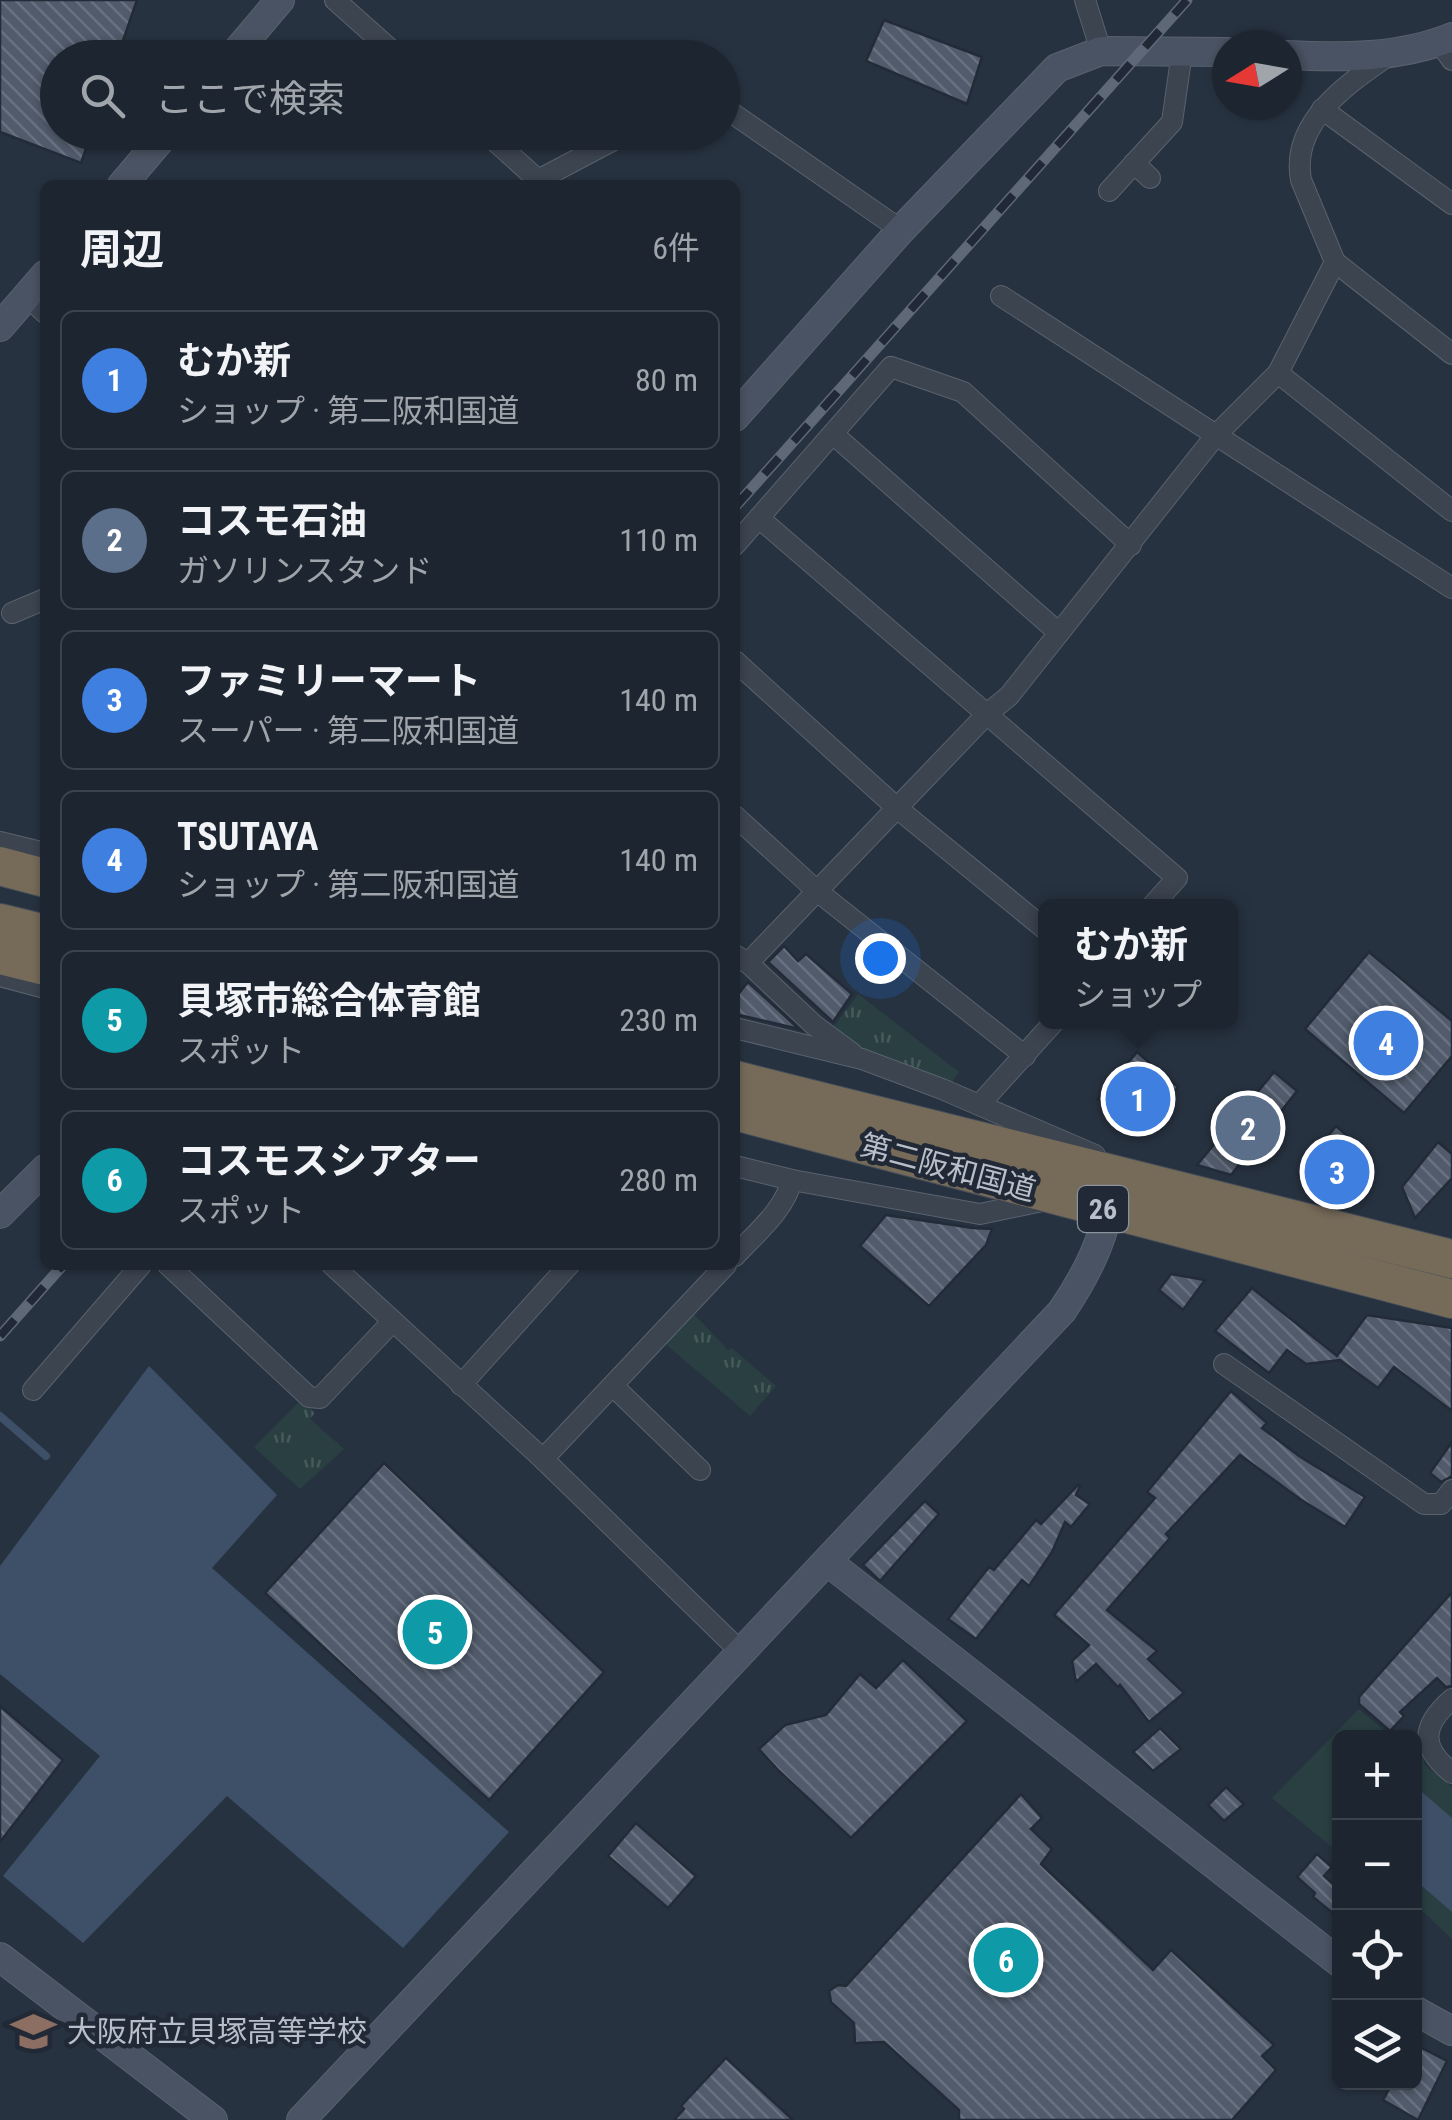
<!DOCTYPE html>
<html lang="ja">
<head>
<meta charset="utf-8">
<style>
	body { margin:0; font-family:"Roboto Condensed","Noto Sans JP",sans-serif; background:#2a323c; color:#f1f3f6 }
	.controls { position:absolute; right:30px; bottom:30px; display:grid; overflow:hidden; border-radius:15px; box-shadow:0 2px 8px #0004 }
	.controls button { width:90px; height:90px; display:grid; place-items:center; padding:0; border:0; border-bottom:2px solid #3b434c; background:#1d2630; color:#f1f3f6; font:50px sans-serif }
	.compass { position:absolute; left:1212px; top:30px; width:90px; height:90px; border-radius:50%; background:#1d2630; box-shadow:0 2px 8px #0004; rotate:259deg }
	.you { position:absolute; left:880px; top:958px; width:35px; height:35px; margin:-25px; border:8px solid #fff; border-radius:50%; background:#1a73e8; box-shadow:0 0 0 15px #1a73e833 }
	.badge { display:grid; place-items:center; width:65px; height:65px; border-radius:50%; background:#db2777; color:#fff; font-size:32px; font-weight:700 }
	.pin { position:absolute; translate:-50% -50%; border:5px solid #fff; box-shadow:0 2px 10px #0006 }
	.popup { position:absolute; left:1038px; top:899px; width:200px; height:130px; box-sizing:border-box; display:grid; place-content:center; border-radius:15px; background:#1d2630; filter:drop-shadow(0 2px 8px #0005); font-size:32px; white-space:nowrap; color:#a0a5ab }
	.popup b { font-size:38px; color:#f1f3f6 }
	.popup::after { content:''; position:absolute; left:50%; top:100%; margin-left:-20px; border:20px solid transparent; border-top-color:#1d2630 }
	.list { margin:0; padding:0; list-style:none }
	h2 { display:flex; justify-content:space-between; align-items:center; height:130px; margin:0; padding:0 40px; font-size:42px }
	h2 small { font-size:32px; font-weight:400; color:#a0a5ab }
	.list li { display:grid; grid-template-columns:65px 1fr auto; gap:30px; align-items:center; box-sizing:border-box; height:140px; margin:0 20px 20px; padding:0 20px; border:2px solid #3b434c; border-radius:15px }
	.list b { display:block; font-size:38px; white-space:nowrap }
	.list p { margin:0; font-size:32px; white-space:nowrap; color:#a0a5ab }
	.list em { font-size:32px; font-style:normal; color:#a0a5ab }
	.icon { flex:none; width:55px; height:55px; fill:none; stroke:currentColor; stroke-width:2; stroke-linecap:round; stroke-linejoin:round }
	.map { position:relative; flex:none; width:1452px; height:2120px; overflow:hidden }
	.search { position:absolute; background:#1d2630; box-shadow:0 2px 8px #0004; left:40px; top:40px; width:700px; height:110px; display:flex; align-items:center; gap:25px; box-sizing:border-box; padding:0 35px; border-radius:55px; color:#a0a5ab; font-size:38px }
	.panel { position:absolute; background:#1d2630; box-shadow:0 2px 8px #0004; left:40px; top:180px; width:700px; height:1090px; border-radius:15px }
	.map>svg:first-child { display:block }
</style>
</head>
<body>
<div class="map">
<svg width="1452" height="2120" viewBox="0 0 1452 2120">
	<defs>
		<pattern id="grass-tufts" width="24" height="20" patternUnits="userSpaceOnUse" patternTransform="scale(2.5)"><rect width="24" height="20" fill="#293f41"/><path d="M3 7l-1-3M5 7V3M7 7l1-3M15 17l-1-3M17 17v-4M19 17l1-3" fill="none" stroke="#46595b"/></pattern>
		<pattern id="building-back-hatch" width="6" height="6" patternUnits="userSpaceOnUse" patternTransform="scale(2.5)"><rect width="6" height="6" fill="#515b6b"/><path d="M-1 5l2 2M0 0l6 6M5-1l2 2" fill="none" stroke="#68717f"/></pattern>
	</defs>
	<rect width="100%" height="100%" fill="#273240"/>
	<g fill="url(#grass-tufts)">
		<path d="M858,994L959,1072L948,1088L862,1058L829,1033Z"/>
		<path d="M689,1309L728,1350L732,1348L776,1386L750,1416L662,1341Z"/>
		<path d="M300,1401L315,1413L310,1419L344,1449L300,1489L254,1447Z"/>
	</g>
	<g fill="#293f41">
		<path d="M1359,1709L1389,1735L1399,1737L1340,1738L1339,1853L1272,1798Z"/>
		<path d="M1414,1741L1421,1742L1425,1765L1452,1787V1939L1415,1904Z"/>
	</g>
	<g fill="#3e5068">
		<path d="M149,1366L277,1495L212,1568L509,1832L403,1948L227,1796L83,1943L3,1876L100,1756L0,1674V1566Z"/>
		<path d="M1415,1786L1452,1818V1912L1415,1880Z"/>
	</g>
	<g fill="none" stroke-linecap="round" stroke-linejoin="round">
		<path stroke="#3e5068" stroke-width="8" d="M0,1416L46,1456"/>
	</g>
	<g fill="url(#building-back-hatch)" stroke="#222b37" stroke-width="2.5">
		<path d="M0,0H137L117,58H58V132H92L81,163L0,132Z"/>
		<path d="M884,20L982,57L967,104L866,61Z"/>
		<path d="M784,946L798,961L806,954L852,994L833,1022L768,962Z"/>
		<path d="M1369,952L1452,1021V1056L1404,1113L1305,1029Z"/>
		<path d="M748,982L799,1029L735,1014V998Z"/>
		<path d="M1137,1052L1178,1087L1142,1132L1098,1099Z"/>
		<path d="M1274,1072L1297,1091L1231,1175L1197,1165Z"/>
		<path d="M1336,1126L1367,1154L1328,1200L1298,1174Z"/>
		<path d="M1438,1142L1452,1154V1178L1415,1218L1402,1187Z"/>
		<path d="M886,1215L973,1228L992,1229L986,1245L929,1306L860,1246Z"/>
		<path d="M1171,1274L1205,1280L1183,1310L1159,1290Z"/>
		<path d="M1252,1288L1337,1356L1367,1315L1452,1328V1411L1394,1367L1378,1388L1340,1360L1306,1364L1287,1350L1269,1373L1215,1331Z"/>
		<path d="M1231,1391L1267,1423L1262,1428L1299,1456L1365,1497L1345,1527L1300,1499L1240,1455L1166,1534L1170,1538L1107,1610L1157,1651L1148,1659L1184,1693L1149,1722L1120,1685L1118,1687L1096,1664L1076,1682L1072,1661L1089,1645L1054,1615L1155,1498L1147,1492Z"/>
		<path d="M1452,1442V1476L1441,1482L1430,1473Z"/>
		<path d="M384,1463L604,1672L489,1800L265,1593Z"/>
		<path d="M1078,1485L1080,1486L1076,1495L1090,1504L1071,1527L1065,1522L1052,1552L1029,1586L1022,1580L976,1639L948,1619L989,1567L994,1570L1036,1520L1041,1524Z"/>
		<path d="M925,1501L939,1514L880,1581L863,1565Z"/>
		<path d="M1452,1592V1686L1446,1687L1437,1678L1400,1712L1404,1716L1390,1731L1359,1704V1697Z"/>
		<path d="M903,1660L967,1721L851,1838L779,1771L759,1749L785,1725L826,1715L860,1674L876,1688Z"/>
		<path d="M0,1706L63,1760L0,1842Z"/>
		<path d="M1160,1728L1181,1749L1153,1771L1133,1752Z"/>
		<path d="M1226,1787L1244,1804L1224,1821L1208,1805Z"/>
		<path d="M1021,1794L1042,1818L1031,1829L1052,1849L1041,1864L1153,1970L1171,1950L1274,2045L1262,2056L1276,2070L1232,2120H959V2110L884,2042L855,2043L854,2023L831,2002L829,1991L838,1985L846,1986Z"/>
		<path d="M636,1823L696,1876L668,1908L608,1856Z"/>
		<path d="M1317,1854L1332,1867L1324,1876L1340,1890V1919L1313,1897L1315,1893L1297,1877Z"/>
		<path d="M1414,2044L1447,2061L1418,2120L1383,2100L1393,2082H1414Z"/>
		<path d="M726,2058L793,2120H674L684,2109L681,2106Z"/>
	</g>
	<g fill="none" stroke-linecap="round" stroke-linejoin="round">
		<defs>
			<g id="street">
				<path d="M335,0L400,58"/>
				<path d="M1085,0L1101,51"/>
				<path d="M1439,42L1452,60"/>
				<path d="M722,106L901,230"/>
				<path d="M1322,109L1452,204"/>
				<path d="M485,132L538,180L629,132"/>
				<path d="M1134,163L1150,178"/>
				<path d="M1109,191L1172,122L1182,52"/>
				<path d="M1335,262L1452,354"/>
				<path d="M27,296L45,313"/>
				<path d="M1001,296L1452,588"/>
				<path d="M1278,373L1452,511"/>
				<path d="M833,434L1059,633"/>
				<path d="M759,518L1177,878L1152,906"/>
				<path d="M735,545L891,367L963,392L1131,545"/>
				<path d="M12,613L45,599"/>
				<path d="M735,661L897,808L1046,930"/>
				<path d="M735,816L817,891L1025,1056"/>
				<path d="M0,842L45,853"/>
				<path d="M735,955L748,963L814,1025L852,1053"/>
				<path d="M748,963L987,714L1009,696L1216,435L1278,373L1335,262L1301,180C1290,121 1350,82 1392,53"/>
				<path d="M0,976L45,988"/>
				<path d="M735,1028L862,1059L942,1089L1095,1155"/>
				<path d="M979,1105L1054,1022"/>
				<path d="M735,1166L792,1180L980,1214L1047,1200"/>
				<path d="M735,1256C756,1233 784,1211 792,1180"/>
				<path d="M168,1265L309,1397L320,1398L393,1321"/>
				<path d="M332,1265L543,1459L741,1652"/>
				<path d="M1224,1364L1424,1504H1441L1452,1490"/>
				<path d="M461,1385L569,1265"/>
				<path d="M613,1386L700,1470"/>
				<path d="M33,1390L141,1265"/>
				<path d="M543,1459L726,1265"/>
				<path d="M1452,1699C1421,1726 1420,1747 1452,1773"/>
			</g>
			<g id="secondary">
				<path d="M1287,55C1341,58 1401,58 1452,37"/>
				<path d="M231,58L280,0"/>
				<path d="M122,185L167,132"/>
				<path d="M0,327L45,275"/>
				<path d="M735,417L901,230L1057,68L1101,51L1227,52"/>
				<path d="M0,1214L45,1169"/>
				<path d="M828,1562L1340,1963"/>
				<path d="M0,1957L213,2120"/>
				<path d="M1414,2010L1452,2031"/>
				<path d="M301,2120L1062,1311C1085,1277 1109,1232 1110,1190"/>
			</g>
			<g id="highway">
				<path d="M0,866L45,878"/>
				<path d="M0,923L45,934"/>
				<path d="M0,955L45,966"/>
				<path d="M735,1080L1452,1259"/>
				<path d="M735,1111L1452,1299"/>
			</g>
		</defs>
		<use href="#street" stroke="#59626d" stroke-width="22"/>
		<use href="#secondary" stroke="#59626d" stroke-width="30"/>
		<use href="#highway" stroke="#464f5a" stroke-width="40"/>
		<use href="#street" stroke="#3c4450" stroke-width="20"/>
		<use href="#secondary" stroke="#4a5363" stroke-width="28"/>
		<use href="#highway" stroke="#766a59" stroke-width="38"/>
		<defs>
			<g id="rail">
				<path d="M735,507L1187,0"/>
				<path d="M0,1336L63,1265"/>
			</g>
		</defs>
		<use href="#rail" stroke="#5e6877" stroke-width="11"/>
		<use href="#rail" stroke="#202935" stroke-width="8" stroke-dasharray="22" stroke-linecap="butt"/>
	</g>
	<defs>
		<symbol id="university-bare" viewBox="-9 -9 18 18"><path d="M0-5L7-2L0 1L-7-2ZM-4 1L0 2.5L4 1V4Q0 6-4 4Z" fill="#8d6e63" stroke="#202935" stroke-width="2.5" paint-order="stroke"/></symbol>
	</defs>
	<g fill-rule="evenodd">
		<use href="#university-bare" x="2" y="2000" width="63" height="63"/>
	</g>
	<g text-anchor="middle" stroke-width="9" stroke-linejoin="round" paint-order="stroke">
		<rect fill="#202935" stroke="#8a929d" stroke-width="2.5" x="1078" y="1186" width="50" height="46" rx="8"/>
		<g font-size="28" font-weight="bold" fill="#b8bfca">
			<text x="1103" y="1219">26</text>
		</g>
		<g font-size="30" fill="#b8bfca" stroke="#202935">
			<text transform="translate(948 1168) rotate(15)" y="10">第二阪和国道</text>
		</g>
		<g font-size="30" fill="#b8bfca" stroke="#202935" text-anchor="start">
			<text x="67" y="2042">大阪府立貝塚高等学校</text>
		</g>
	</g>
</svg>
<div class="controls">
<button>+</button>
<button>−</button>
<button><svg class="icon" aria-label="locate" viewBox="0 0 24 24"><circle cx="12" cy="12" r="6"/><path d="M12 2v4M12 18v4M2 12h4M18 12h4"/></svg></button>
<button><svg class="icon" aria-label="layers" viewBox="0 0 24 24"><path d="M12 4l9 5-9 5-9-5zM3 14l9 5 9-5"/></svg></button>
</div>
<svg class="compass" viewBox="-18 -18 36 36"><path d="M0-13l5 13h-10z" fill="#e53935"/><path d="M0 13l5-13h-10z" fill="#a0a5ab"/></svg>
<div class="you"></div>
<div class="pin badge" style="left:1138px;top:1099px;background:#3f7fe0">1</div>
<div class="popup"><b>むか新</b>ショップ</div>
<div class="pin badge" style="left:1248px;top:1128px;background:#5c6f8a">2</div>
<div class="pin badge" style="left:1337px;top:1172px;background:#3f7fe0">3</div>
<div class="pin badge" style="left:1386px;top:1043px;background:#3f7fe0">4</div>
<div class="pin badge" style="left:435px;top:1632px;background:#0f9aa8">5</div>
<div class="pin badge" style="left:1006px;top:1960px;background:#0f9aa8">6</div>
<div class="search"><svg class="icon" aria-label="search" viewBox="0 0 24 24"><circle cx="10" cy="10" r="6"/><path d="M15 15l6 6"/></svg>ここで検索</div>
<section class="panel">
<h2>周辺<small>6件</small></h2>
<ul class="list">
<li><span class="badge" style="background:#3f7fe0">1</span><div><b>むか新</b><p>ショップ · 第二阪和国道</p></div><em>80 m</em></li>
<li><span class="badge" style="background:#5c6f8a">2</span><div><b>コスモ石油</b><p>ガソリンスタンド</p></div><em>110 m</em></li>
<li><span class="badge" style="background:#3f7fe0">3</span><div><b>ファミリーマート</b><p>スーパー · 第二阪和国道</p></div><em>140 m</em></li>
<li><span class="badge" style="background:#3f7fe0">4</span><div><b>TSUTAYA</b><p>ショップ · 第二阪和国道</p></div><em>140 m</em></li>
<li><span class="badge" style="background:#0f9aa8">5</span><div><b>貝塚市総合体育館</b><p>スポット</p></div><em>230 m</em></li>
<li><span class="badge" style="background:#0f9aa8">6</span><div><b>コスモスシアター</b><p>スポット</p></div><em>280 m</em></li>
</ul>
</section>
</div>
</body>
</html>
